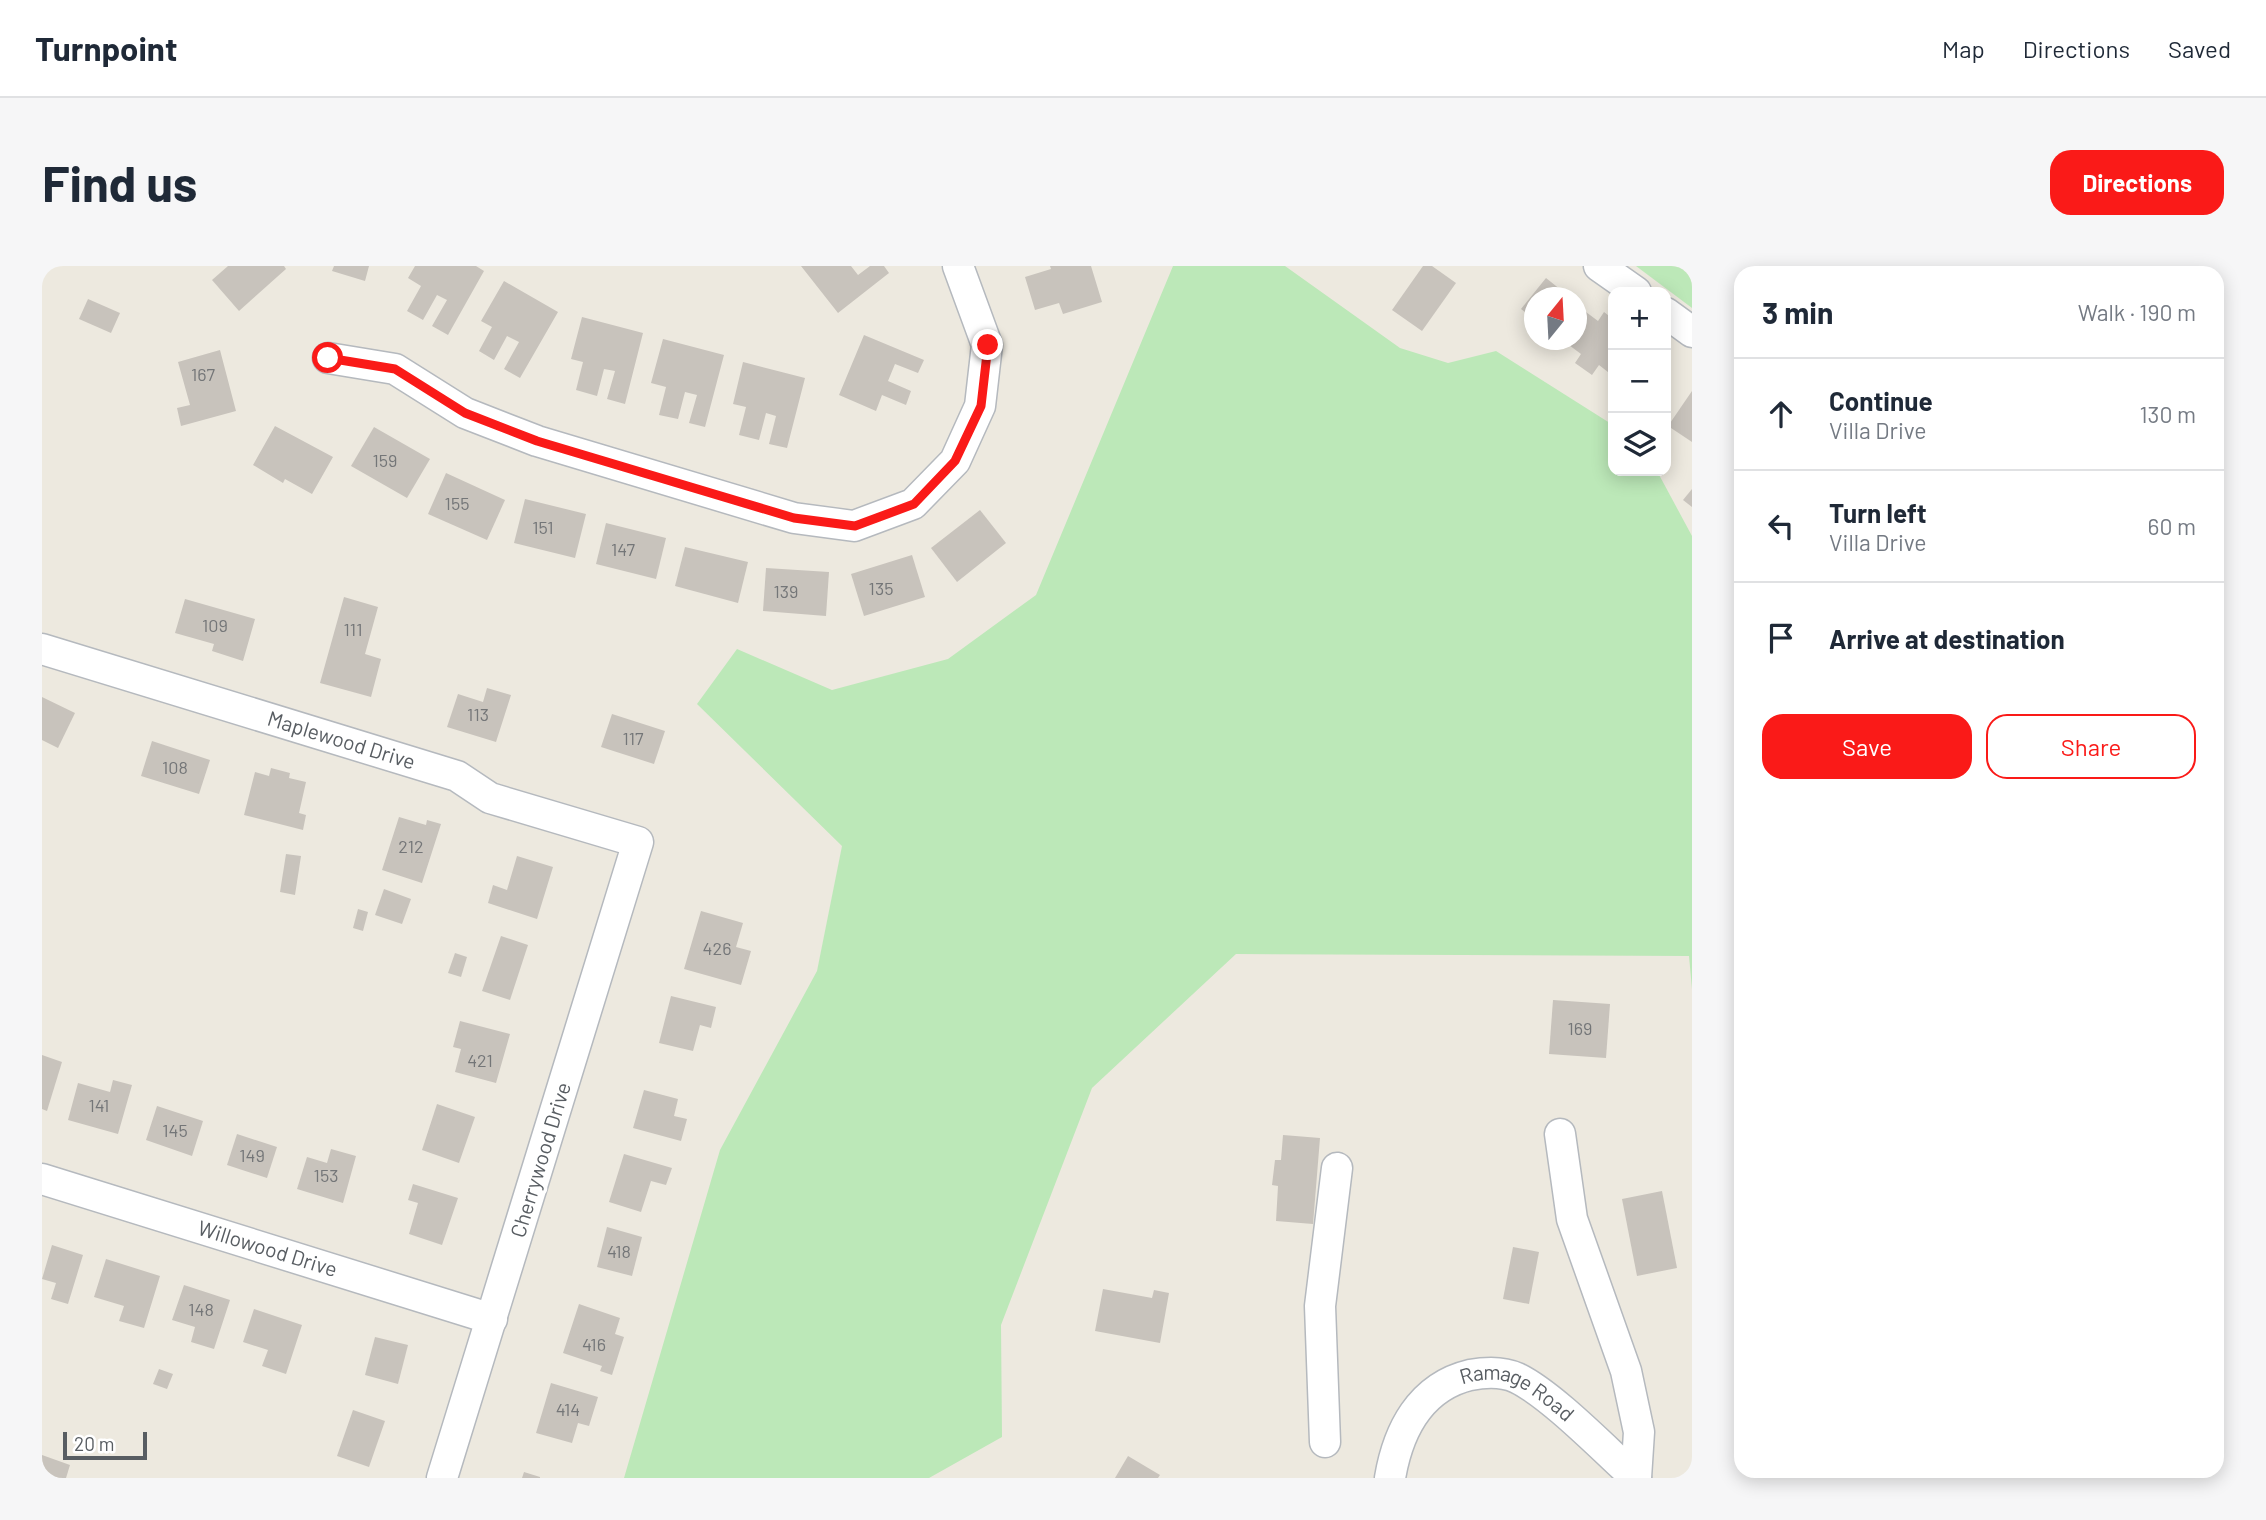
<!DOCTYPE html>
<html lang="en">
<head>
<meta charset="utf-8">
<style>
	body { margin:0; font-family:Barlow,sans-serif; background:#f6f6f7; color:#1f2937 }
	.controls { position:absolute; right:21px; top:21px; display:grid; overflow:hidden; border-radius:14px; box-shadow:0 4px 18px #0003 }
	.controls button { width:63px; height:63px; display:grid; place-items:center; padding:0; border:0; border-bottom:2px solid #e0e1e3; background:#fff; color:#1f2937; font:35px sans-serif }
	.compass { position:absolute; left:1482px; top:21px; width:63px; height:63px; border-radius:50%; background:#fff; box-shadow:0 4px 18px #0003; rotate:18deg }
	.scale { position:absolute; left:21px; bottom:18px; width:84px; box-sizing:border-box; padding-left:7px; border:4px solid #585d62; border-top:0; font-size:19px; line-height:24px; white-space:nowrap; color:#585d62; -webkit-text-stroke:5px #fff; paint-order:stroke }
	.stop { position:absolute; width:21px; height:21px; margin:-16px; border:5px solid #fa1a18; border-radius:50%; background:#fff }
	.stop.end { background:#fa1a18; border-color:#fff; box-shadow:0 2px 7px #0008 }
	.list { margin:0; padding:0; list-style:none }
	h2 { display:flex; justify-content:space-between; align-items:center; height:91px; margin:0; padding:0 28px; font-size:30px }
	h2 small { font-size:23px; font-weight:400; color:#747a83 }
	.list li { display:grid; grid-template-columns:46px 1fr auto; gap:21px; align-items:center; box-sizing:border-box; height:112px; padding:0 28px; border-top:2px solid #e0e1e3 }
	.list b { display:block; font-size:26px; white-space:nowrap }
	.list p { margin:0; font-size:23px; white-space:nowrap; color:#747a83 }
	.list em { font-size:23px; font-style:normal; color:#747a83 }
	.actions { display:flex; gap:14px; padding:21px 28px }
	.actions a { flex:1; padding:16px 0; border:2px solid #fa1a18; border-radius:21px; text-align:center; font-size:24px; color:#fa1a18 }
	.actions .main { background:#fa1a18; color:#fff }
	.icon { flex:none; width:38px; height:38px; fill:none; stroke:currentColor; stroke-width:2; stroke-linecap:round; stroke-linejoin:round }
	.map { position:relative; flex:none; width:1650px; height:1212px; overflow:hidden; border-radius:21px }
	header { display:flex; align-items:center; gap:42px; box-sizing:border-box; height:98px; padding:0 35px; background:#fff; border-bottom:2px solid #e0e1e3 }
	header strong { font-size:33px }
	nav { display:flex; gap:38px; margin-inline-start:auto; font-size:24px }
	.intro { display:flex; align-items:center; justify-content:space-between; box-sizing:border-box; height:168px; padding:0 42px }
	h1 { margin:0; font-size:49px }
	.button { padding:18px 32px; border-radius:21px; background:#fa1a18; color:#fff; font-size:24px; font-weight:700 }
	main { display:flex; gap:42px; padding:0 42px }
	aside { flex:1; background:#fff; border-radius:21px; box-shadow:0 4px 18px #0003 }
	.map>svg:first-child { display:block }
</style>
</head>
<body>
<header>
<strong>Turnpoint</strong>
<nav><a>Map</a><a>Directions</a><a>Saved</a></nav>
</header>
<div class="intro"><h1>Find us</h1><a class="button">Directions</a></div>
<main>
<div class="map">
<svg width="1650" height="1212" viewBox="0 0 1650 1212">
	<rect width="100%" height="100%" fill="#ede9df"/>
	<g fill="#bce8b8">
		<path d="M1131,0H1243L1358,82L1406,97L1454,85L1571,159V205H1615L1650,270V723L1647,690L1194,688L1050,822L959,1059L960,1171L887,1212H582L678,884L775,705L800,580L655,438L695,383L790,424L906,393L994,329Z"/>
		<path d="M1594,0H1650V42Z"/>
	</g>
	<g fill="#c8c3bc">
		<path d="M186,0H242L244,3L197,45L170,14Z"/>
		<path d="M292,0H327L323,15L290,5Z"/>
		<path d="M373,0H434L442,5L406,69L390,60L405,34L395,29L381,54L365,45L379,20L366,12Z"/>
		<path d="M759,0H809L816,9L828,0H842L847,7L796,47Z"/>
		<path d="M1008,0H1049L1060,36L1021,48L1017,37L993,44L983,11L1009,3Z"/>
		<path d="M1381,0H1390L1414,17L1380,65L1350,44Z"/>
		<path d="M1504,12L1529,32H1492V53L1479,43Z"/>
		<path d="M462,15L516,46L478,112L462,103L477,76L465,70L452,94L437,85L450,61L439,55Z"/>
		<path d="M46,33L78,47L69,67L37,53Z"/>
		<path d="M1544,46L1556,55L1562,46L1571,53L1568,60L1571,62V110L1557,99L1550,109L1533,97L1539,88L1523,76L1534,74V60Z"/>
		<path d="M540,51L601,67L583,138L565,133L573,105L562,103L555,130L534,124L541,96L529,93Z"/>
		<path d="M822,69L882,94L876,107L853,98L846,115L869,125L864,139L840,129L834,145L797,129Z"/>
		<path d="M621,73L682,89L663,161L647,157L655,129L643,126L636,153L617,149L624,121L609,117Z"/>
		<path d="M178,84L194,145L139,160L135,142L148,139L136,96Z"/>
		<path d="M701,96L763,112L745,182L727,178L734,150L724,147L717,174L697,169L704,141L691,138Z"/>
		<path d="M1650,125V176L1626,160Z"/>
		<path d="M233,160L291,191L270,228L243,213L241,217L211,199Z"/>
		<path d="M332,161L388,193L365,232L309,200Z"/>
		<path d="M404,207L463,234L445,274L386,248Z"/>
		<path d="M1650,223V241L1641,234Z"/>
		<path d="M483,233L544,248L533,292L472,277Z"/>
		<path d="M938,244L964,277L915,316L889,282Z"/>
		<path d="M564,257L624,272L614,313L554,298Z"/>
		<path d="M643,281L706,296L696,337L633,320Z"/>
		<path d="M870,289L883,331L822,350L809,308Z"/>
		<path d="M724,302L787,306L784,350L721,345Z"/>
		<path d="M302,331L336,341L323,388L339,393L329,431L278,417Z"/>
		<path d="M143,333L213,353L201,395L170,385L172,378L133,367Z"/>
		<path d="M445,422L469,429L454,476L405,461L416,428L441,436Z"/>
		<path d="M0,431L33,447L16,482L0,474Z"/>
		<path d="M570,448L623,465L612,498L559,481Z"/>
		<path d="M110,475L168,494L157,528L99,510Z"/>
		<path d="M229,502L248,507L247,512L264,516L257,547L264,549L261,564L202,549L213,506L227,510Z"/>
		<path d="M357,551L384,559L385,554L399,558L380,617L340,604Z"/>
		<path d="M244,588L259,590L253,629L238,626Z"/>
		<path d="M475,590L511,601L495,653L446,637L451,619L465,624Z"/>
		<path d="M342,623L369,633L360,658L333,649Z"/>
		<path d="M316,643L326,646L321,665L311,662Z"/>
		<path d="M659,645L701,657L694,681L709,685L699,719L642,703Z"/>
		<path d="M459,670L486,679L468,734L440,725Z"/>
		<path d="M413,687L425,691L419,711L406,707Z"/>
		<path d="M629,730L674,741L669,762L658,759L651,785L617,777Z"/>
		<path d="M1511,734L1568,738L1564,792L1507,788Z"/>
		<path d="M418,755L468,768L454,817L413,806L419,783L411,781Z"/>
		<path d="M0,789L20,796L5,845L0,843Z"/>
		<path d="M71,814L90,819L76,868L26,854L36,817L68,826Z"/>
		<path d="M602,824L636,833L632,850L645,853L639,875L591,862Z"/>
		<path d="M395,838L433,851L417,897L380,884Z"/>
		<path d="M115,840L161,855L150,890L104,874Z"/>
		<path d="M195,868L235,881L225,912L185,899Z"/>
		<path d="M1241,869L1278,872L1271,958L1234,955L1236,920L1230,919L1233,894H1239Z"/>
		<path d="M289,883L314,890L301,937L255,923L265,891L285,897Z"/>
		<path d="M582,888L630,902L624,919L609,915L599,946L567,936Z"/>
		<path d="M371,918L416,932L400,979L367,968L376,937L366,934Z"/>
		<path d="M1620,925L1635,1002L1595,1010L1580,933Z"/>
		<path d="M565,961L600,971L590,1010L555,1001Z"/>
		<path d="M10,979L41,989L26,1038L9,1033L14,1017L0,1013Z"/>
		<path d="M1471,981L1497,986L1487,1038L1461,1033Z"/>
		<path d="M64,993L118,1010L102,1062L77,1055L82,1040L52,1031Z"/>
		<path d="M142,1019L188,1034L172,1083L149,1076L153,1061L130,1054Z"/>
		<path d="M1061,1023L1110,1032L1112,1024L1127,1027L1118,1077L1053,1065Z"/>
		<path d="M537,1038L578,1052L573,1068L582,1071L570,1109L558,1105L560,1100L521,1087Z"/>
		<path d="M212,1043L260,1059L244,1108L220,1100L226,1084L201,1076Z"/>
		<path d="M333,1071L366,1079L356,1118L323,1109Z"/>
		<path d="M117,1103L131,1108L125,1123L111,1118Z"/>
		<path d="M509,1117L556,1131L547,1160L536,1157L530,1177L494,1167Z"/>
		<path d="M311,1144L343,1155L327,1201L295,1190Z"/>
		<path d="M0,1189L28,1199L24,1212H0Z"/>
		<path d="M1086,1190L1118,1209L1116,1212H1073Z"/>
		<path d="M482,1206L498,1211V1212H480Z"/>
	</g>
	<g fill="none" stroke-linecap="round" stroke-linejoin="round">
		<defs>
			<g id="minor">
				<path d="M1557,0L1594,26"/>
				<path d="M1624,47L1650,66"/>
				<path d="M286,92L353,103L423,147L495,175L752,252L812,260L871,238L913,195L938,140L945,79L916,0"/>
				<path id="s1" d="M0,383L415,510L448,532L596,576L400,1212"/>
				<path d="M1518,868L1530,953L1584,1105L1597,1166L1594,1212"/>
				<path id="s2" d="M0,913L450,1053"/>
				<path d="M1283,1176L1278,1040L1295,902"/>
				<path id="s3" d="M1348,1212C1356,1165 1378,1121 1428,1109C1444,1106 1460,1105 1475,1112C1510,1129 1563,1184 1594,1212"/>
			</g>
		</defs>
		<use href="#minor" stroke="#b5b9be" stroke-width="33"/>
		<use href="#minor" stroke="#fff" stroke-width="30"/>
	</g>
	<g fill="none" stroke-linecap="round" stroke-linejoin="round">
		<path stroke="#fa1a18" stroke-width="9" d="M286,92L353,103L423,147L495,175L752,252L813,260L872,238L913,195L939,140L946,79"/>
	</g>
	<g text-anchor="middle" stroke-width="7" stroke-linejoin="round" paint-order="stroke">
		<g font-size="18" fill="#747678">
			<text x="161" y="115">167</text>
			<text x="343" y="201">159</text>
			<text x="415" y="244">155</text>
			<text x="501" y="268">151</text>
			<text x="581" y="290">147</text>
			<text x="839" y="329">135</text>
			<text x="744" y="332">139</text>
			<text x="173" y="366">109</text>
			<text x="311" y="370">111</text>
			<text x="436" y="455">113</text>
			<text x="591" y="479">117</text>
			<text x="133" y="508">108</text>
			<text x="369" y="587">212</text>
			<text x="675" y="689">426</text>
			<text x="1538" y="769">169</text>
			<text x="438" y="801">421</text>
			<text x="57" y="846">141</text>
			<text x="133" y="871">145</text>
			<text x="210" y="896">149</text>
			<text x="284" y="916">153</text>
			<text x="577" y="992">418</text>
			<text x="159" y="1050">148</text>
			<text x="552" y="1085">416</text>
			<text x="526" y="1150">414</text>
		</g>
		<g font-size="21" fill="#585d62" stroke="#fff">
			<text dy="7" stroke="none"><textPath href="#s1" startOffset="313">Maplewood Drive</textPath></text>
			<text transform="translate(499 894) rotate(-73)" y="7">Cherrywood Drive</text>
			<text dy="7" stroke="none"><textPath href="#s2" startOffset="236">Willowood Drive</textPath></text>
			<text dy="7" stroke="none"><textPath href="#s3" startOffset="191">Ramage Road</textPath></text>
		</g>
	</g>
</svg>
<div class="controls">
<button>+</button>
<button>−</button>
<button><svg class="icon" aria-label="layers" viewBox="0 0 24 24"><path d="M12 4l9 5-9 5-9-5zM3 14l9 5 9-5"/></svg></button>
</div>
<svg class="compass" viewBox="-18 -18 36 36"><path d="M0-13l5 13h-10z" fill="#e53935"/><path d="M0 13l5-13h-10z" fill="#747a83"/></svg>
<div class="scale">20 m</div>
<div class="stop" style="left:286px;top:92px"></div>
<div class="stop end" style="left:946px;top:79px"></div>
</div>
<aside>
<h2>3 min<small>Walk · 190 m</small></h2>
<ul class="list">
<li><svg class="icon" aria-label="ahead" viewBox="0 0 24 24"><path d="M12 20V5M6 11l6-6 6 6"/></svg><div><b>Continue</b><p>Villa Drive</p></div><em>130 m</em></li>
<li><svg class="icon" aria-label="left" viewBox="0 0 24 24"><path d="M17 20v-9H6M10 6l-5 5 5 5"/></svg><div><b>Turn left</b><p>Villa Drive</p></div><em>60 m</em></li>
<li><svg class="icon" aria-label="arrive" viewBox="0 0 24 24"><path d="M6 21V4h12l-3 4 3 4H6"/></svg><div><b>Arrive at destination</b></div></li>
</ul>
<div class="actions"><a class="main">Save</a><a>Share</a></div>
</aside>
</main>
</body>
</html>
